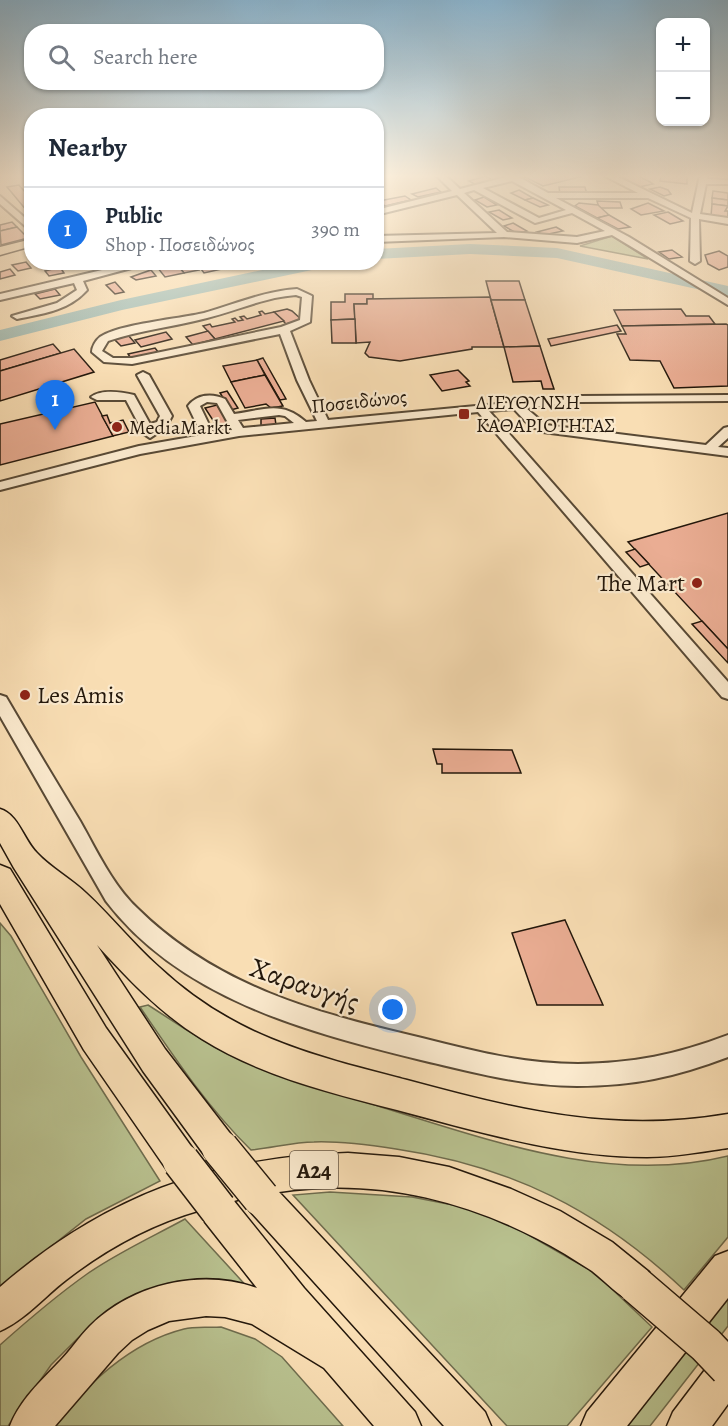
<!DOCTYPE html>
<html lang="en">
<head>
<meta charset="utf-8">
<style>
	body { margin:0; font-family:Alegreya,serif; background:#f2f2f3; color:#1f2937 }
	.controls { position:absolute; right:18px; top:18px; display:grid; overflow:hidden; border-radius:12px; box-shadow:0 2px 4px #0004 }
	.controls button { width:54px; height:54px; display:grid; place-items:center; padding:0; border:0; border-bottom:2px solid #e0e1e3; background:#fff; color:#1f2937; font:30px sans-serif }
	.you { position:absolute; left:393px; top:1010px; width:21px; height:21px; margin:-15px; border:4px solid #fff; border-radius:50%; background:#1a73e8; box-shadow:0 0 0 9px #1a73e833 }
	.badge { display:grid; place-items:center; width:39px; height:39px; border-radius:50%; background:#1a73e8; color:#fff; font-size:20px; font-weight:700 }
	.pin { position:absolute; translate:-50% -50px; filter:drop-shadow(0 2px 3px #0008) }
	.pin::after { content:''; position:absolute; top:32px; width:21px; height:18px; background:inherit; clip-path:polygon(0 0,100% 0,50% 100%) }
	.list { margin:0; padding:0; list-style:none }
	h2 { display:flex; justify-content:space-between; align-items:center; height:78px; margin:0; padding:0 24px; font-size:26px }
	h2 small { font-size:20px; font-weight:400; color:#747a83 }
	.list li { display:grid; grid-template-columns:39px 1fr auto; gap:18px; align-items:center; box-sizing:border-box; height:84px; padding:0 24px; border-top:2px solid #e0e1e3 }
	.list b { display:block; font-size:22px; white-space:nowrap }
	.list p { margin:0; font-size:20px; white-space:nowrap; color:#747a83 }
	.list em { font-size:20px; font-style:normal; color:#747a83 }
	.icon { flex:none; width:33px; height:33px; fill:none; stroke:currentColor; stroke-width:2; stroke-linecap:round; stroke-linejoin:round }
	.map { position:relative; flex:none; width:728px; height:1426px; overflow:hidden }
	.search { position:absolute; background:#fff; box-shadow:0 2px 4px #0004; left:24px; top:24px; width:360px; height:66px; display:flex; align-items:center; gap:15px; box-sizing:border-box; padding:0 21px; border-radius:24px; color:#747a83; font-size:22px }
	.panel { position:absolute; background:#fff; box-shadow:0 2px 4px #0004; left:24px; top:108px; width:360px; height:162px; border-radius:24px }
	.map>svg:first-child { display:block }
</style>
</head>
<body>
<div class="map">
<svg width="728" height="1426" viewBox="0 0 728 1426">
	<rect width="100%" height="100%" fill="#f9deb4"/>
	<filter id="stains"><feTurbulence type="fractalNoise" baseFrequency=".00333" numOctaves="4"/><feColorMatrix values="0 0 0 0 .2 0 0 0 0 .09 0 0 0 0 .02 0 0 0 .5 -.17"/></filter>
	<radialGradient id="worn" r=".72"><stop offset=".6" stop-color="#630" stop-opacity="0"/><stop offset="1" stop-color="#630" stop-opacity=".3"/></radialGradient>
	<g fill="#b9c290" stroke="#6e6c4e" stroke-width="1.5">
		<path d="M612,236L648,259L580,246Z"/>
		<path d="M0,923L11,936L81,1057L160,1181L86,1219L0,1287Z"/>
		<path d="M148,1005C175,1022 201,1041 230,1055C278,1078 330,1091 381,1107C492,1141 611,1185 728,1156V1237L684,1290C599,1210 511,1166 396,1149C370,1145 341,1141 314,1142C294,1142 272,1148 251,1150C208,1108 174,1057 140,1007Z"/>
		<path d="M330,1192L412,1197L463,1207L513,1226L595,1273L652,1327L567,1426H507L293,1195Z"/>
		<path d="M185,1219L251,1291L145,1296L93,1323L51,1365L8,1426H0V1345C28,1320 56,1296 87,1274C117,1253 152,1237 185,1219Z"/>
		<path d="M728,1296V1326L650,1426H626Z"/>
		<path d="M221,1327L255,1339L282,1357L343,1426H51C88,1385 128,1343 184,1329C195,1326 209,1328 221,1327Z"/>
	</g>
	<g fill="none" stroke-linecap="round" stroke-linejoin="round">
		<g fill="#9fbbb3" fill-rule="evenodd">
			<path d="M470,244L557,248L728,286V296L557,258L470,254L376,259V249Z"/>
			<path d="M300,262H334L326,267L122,310L0,341V330L121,300Z"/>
		</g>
	</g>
	<g fill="#eaad93" stroke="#23170b" stroke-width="1.5">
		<path d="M521,175H577L580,177L543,186Z"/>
		<path d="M636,175L650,182L653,184L639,187L622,177Z"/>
		<path d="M670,175H687V184L660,181L661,176Z"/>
		<path d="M486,176L493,180L476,185L469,181Z"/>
		<path d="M19,185L32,200V217L7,187Z"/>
		<path d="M559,187H585L587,195L560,194Z"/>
		<path d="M660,187L668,190L671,194L664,196L650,189Z"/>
		<path d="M436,188L441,192L418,197L412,194Z"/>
		<path d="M519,190L533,198L525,200L511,193Z"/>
		<path d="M713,191L728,193V200L712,198Z"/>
		<path d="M405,196L411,200L385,206L379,201Z"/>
		<path d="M484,197L497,205L487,207L475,200Z"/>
		<path d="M533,198L548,205L540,207L525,200Z"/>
		<path d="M712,198L728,200V206L712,204Z"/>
		<path d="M597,201L620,202L622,208H599Z"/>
		<path d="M579,203L598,205L609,215L597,218L575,206Z"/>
		<path d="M648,203L664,211L641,215L631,209Z"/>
		<path d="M712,204L728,206L725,211H728V218L711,216Z"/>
		<path d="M499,210L512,218L503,220L489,212Z"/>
		<path d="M668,212L683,221L670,224L654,215Z"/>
		<path d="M609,215L630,227L618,229L597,218Z"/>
		<path d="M12,222L17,227L0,231V225Z"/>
		<path d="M513,223L527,231L518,234L504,226Z"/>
		<path d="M17,227L28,238L1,245L0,231Z"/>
		<path d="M556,227L563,231L544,235L537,232Z"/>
		<path d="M672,250L682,257L669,259L659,252Z"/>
		<path d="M719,251L728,256V267L719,270L708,264L705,255Z"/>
		<path d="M26,262L31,268L18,271L12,265Z"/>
		<path d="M194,263L199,270L184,273L179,267Z"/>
		<path d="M221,263L226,268L204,273L201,269Z"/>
		<path d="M169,264L173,268L179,267L184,273L165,277L157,267Z"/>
		<path d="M60,267L64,273L49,276L45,271Z"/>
		<path d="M10,269L15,275L0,279V272Z"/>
		<path d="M151,270L156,276L136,280L131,277Z"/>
		<path d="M486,281H519L525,300H491Z"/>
		<path d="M115,282L124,292L115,294L106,285Z"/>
		<path d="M55,289L60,295L40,299L35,294Z"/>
		<path d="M345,294H373V299H367V304H354L355,319L331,320V302H345Z"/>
		<path d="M490,297L504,347H472V349L400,361L369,357L365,353L370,342L356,343L354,304H367V299Z"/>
		<path d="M491,300H525L540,346L504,347Z"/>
		<path d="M287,309L292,311L302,320L286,324L274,312Z"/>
		<path d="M681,309L686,316H709L715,324L622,326L614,310Z"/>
		<path d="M262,311L265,314L274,312L284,321L215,339L203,326L210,324L212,327L235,322L232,319L235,318L238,321L243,320L240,317L244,316L247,319L261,315L259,312Z"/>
		<path d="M355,319L356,343H332L331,320Z"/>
		<path d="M726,324L728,325V386L674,388L660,361L630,360L617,334H626L622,326Z"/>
		<path d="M617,325L621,331L551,346L548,339Z"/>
		<path d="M208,331L215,339L193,345L186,337Z"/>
		<path d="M166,332L172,339L141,347L135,340Z"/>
		<path d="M128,335L135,343L121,346L114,339Z"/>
		<path d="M53,344L61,353L0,371V360Z"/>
		<path d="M540,346L547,368L554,389H543L541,381L513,382L504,347Z"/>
		<path d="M155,348L159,353L132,360L128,354Z"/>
		<path d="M74,349L94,372L0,401V371Z"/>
		<path d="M263,358L286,399L280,400L257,360Z"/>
		<path d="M257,360L265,375L231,382L223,366Z"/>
		<path d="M458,370L469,381L466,382L470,386L442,391L430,375Z"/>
		<path d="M265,375L283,406L271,408L266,404L245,408L231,382Z"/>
		<path d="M227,391L238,408L231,410L220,393Z"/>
		<path d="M95,402L113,436L0,465V424Z"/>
		<path d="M217,405L230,425L218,428L205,408Z"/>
		<path d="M107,415L110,423L123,420L129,432L113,436L102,416Z"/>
		<path d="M275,418L276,425L261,426V419Z"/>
		<path d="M728,513V649L628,542Z"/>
		<path d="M635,549L649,564L640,567L626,552Z"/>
		<path d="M702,621L728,649V663L692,624Z"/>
		<path d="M433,749L512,750L521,773H442V764H437Z"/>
		<path d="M565,920L603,1005H537L512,933Z"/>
	</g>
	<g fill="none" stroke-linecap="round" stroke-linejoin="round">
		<defs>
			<g id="minor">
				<path d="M436,175H445L460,189L506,177L504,175H515L548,193H638L603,175H614L692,213L700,175H708L707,179L728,180V184H706L700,214L728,218V224L699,219L700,261L695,264L690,261L691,218L648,198H556L629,237L728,298V305L612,235L577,243L504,237L376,242V236L497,233L457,195L376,215V210L452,191ZM512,181L566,210L539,218L483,188ZM474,190L535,223L572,213L605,231L577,237L507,232L464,193Z"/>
				<path d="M0,196L32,224V232L0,204Z"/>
				<path d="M136,262H154L83,281L87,290L85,292C67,311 41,314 17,319L12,316L57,303L77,290L74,283L0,300V294Z"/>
				<path d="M297,289L312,296L310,322L290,331L309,380L328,420L580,396L728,395V401L580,402L526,408L546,425L706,445L724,428L728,427V438L718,447L728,448V456L543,432L529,425L514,409L489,411L728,682V699L722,697L478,412L239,436L140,454L0,490V482L139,446L202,435L188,406C197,394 212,393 225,399L234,414C265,410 281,400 306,422L317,421L297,380L280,334L132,364L104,362L92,352C92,347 96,340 100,337C119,324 179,319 204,313C235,304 265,291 297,289ZM296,295L302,297L300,320L281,327L132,358H113L102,351L108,341C140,330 174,327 207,318C236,311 265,297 296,295ZM207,402L217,403L232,430L213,433L200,406ZM279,415L285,416L294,423L243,428L238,420Z"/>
				<path d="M143,372L149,375L172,416L166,427L154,431L156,434L150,438L144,434L126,400H97L91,397C102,389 121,392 134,395L150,424L157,422L160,416L137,375Z"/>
				<path d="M0,695L6,697C30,738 55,780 80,821C97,851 112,884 137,908C217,987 316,1013 422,1038C473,1051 524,1064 578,1064C634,1063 675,1055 728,1035V1057C675,1077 634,1086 577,1086C523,1086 473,1072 421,1060C307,1032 181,999 106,901L0,716Z"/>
			</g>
			<path id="major" d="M32,239V246L0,255V247Z"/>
			<g id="highway">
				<path d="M0,809C19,815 23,839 37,853C51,868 70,878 86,893C111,916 133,944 159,967C234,1037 311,1055 407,1080C518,1110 612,1134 728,1114V1148C701,1152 674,1157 647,1157C562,1157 479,1132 397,1110C331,1093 261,1076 202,1039C161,1014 129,980 97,945L165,1049L232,1136L237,1148L232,1160L220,1165L208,1160L143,1071L14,868L0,843Z"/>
				<path d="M0,865L10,869L106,1028L193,1149L198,1161L193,1173L181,1178L169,1173L84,1050L0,904Z"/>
				<path d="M348,1153L399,1157L449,1167L511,1189L560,1211L612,1242L649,1272L655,1285L649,1298L636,1304C618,1296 607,1283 592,1271C583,1265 574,1260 565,1254C479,1203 380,1176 279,1192L485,1412L491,1426H444L249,1210L244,1198L234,1201L304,1288L415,1412L421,1426H374L324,1368L252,1324L225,1317L206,1316L169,1321L148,1330L132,1340L118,1353L55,1426H10C20,1400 41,1381 60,1361C71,1350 79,1337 90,1326C132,1284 201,1268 257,1288L205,1222L201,1210C151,1224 106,1249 66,1280C44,1297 25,1320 0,1331V1287C104,1197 211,1157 348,1153Z"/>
				<path d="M728,1251V1298L627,1426H581L587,1412L715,1256Z"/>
				<path d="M728,1352V1404L712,1426H667L673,1412L714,1358Z"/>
			</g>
		</defs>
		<use href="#minor" stroke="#584935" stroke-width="4"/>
		<use href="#major" stroke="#23170b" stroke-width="3"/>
		<use href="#highway" stroke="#23170b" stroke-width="3"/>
		<use href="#minor" fill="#fbeace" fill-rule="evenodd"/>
		<use href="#major" fill="#f9deb4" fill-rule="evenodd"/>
		<use href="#highway" fill="#f9deb4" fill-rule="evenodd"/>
		<defs>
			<g id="highway-bridge">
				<path d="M220,1148L261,1198"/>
				<path d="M181,1161L218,1209"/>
				<path d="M636,1285L706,1345L728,1368"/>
			</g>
		</defs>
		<use href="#highway-bridge" stroke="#23170b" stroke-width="39" stroke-linecap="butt"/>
		<use href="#highway-bridge" stroke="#f9deb4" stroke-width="36"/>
	</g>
	<linearGradient id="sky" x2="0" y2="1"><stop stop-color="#8bb7d3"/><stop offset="0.47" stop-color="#fcf0dd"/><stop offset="1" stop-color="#fcf0dd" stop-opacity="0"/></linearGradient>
	<rect width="728" height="375" fill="url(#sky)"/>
	<g fill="#8f2418" stroke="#fbeace" stroke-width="2">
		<rect x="458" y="408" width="12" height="12" rx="3"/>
		<circle cx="117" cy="427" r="6"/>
		<circle cx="697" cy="583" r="6"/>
		<circle cx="25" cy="695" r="6"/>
	</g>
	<g text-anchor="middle" stroke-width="4.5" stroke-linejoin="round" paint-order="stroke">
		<g font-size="20" fill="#23170b" stroke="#fbeace">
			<text transform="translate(359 401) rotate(-6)" y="7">Ποσειδώνος</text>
		</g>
		<g font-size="20" fill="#23170b" stroke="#fbeace" text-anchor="start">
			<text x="476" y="409">ΔΙΕΥΘΥΝΣΗ<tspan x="476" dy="23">ΚΑΘΑΡΙΟΤΗΤΑΣ</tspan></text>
			<text x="129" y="434">MediaMarkt</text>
		</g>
		<rect fill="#fbeace" stroke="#645646" stroke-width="1.5" x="290" y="1151" width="48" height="38" rx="4.5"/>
		<g font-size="22" font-weight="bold" fill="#23170b">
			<text x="314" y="1178">Α24</text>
		</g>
		<g font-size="24" fill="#23170b" stroke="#fbeace" text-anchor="end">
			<text x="685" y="591">The Mart</text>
			<text x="37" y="703" text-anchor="start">Les Amis</text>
		</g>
		<g font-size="28" fill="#23170b" stroke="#fbeace">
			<text transform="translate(305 984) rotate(19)" y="10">Χαραυγής</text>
		</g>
	</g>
	<rect width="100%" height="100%" filter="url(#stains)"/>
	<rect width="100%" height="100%" fill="url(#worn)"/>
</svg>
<div class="controls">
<button>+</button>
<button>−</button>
</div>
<div class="you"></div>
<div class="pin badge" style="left:55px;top:430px">1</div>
<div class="search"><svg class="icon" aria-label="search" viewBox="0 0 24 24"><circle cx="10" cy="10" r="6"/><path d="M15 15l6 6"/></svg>Search here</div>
<section class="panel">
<h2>Nearby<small></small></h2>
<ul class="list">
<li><span class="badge">1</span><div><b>Public</b><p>Shop · Ποσειδώνος</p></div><em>390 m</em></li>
</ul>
</section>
</div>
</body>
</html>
